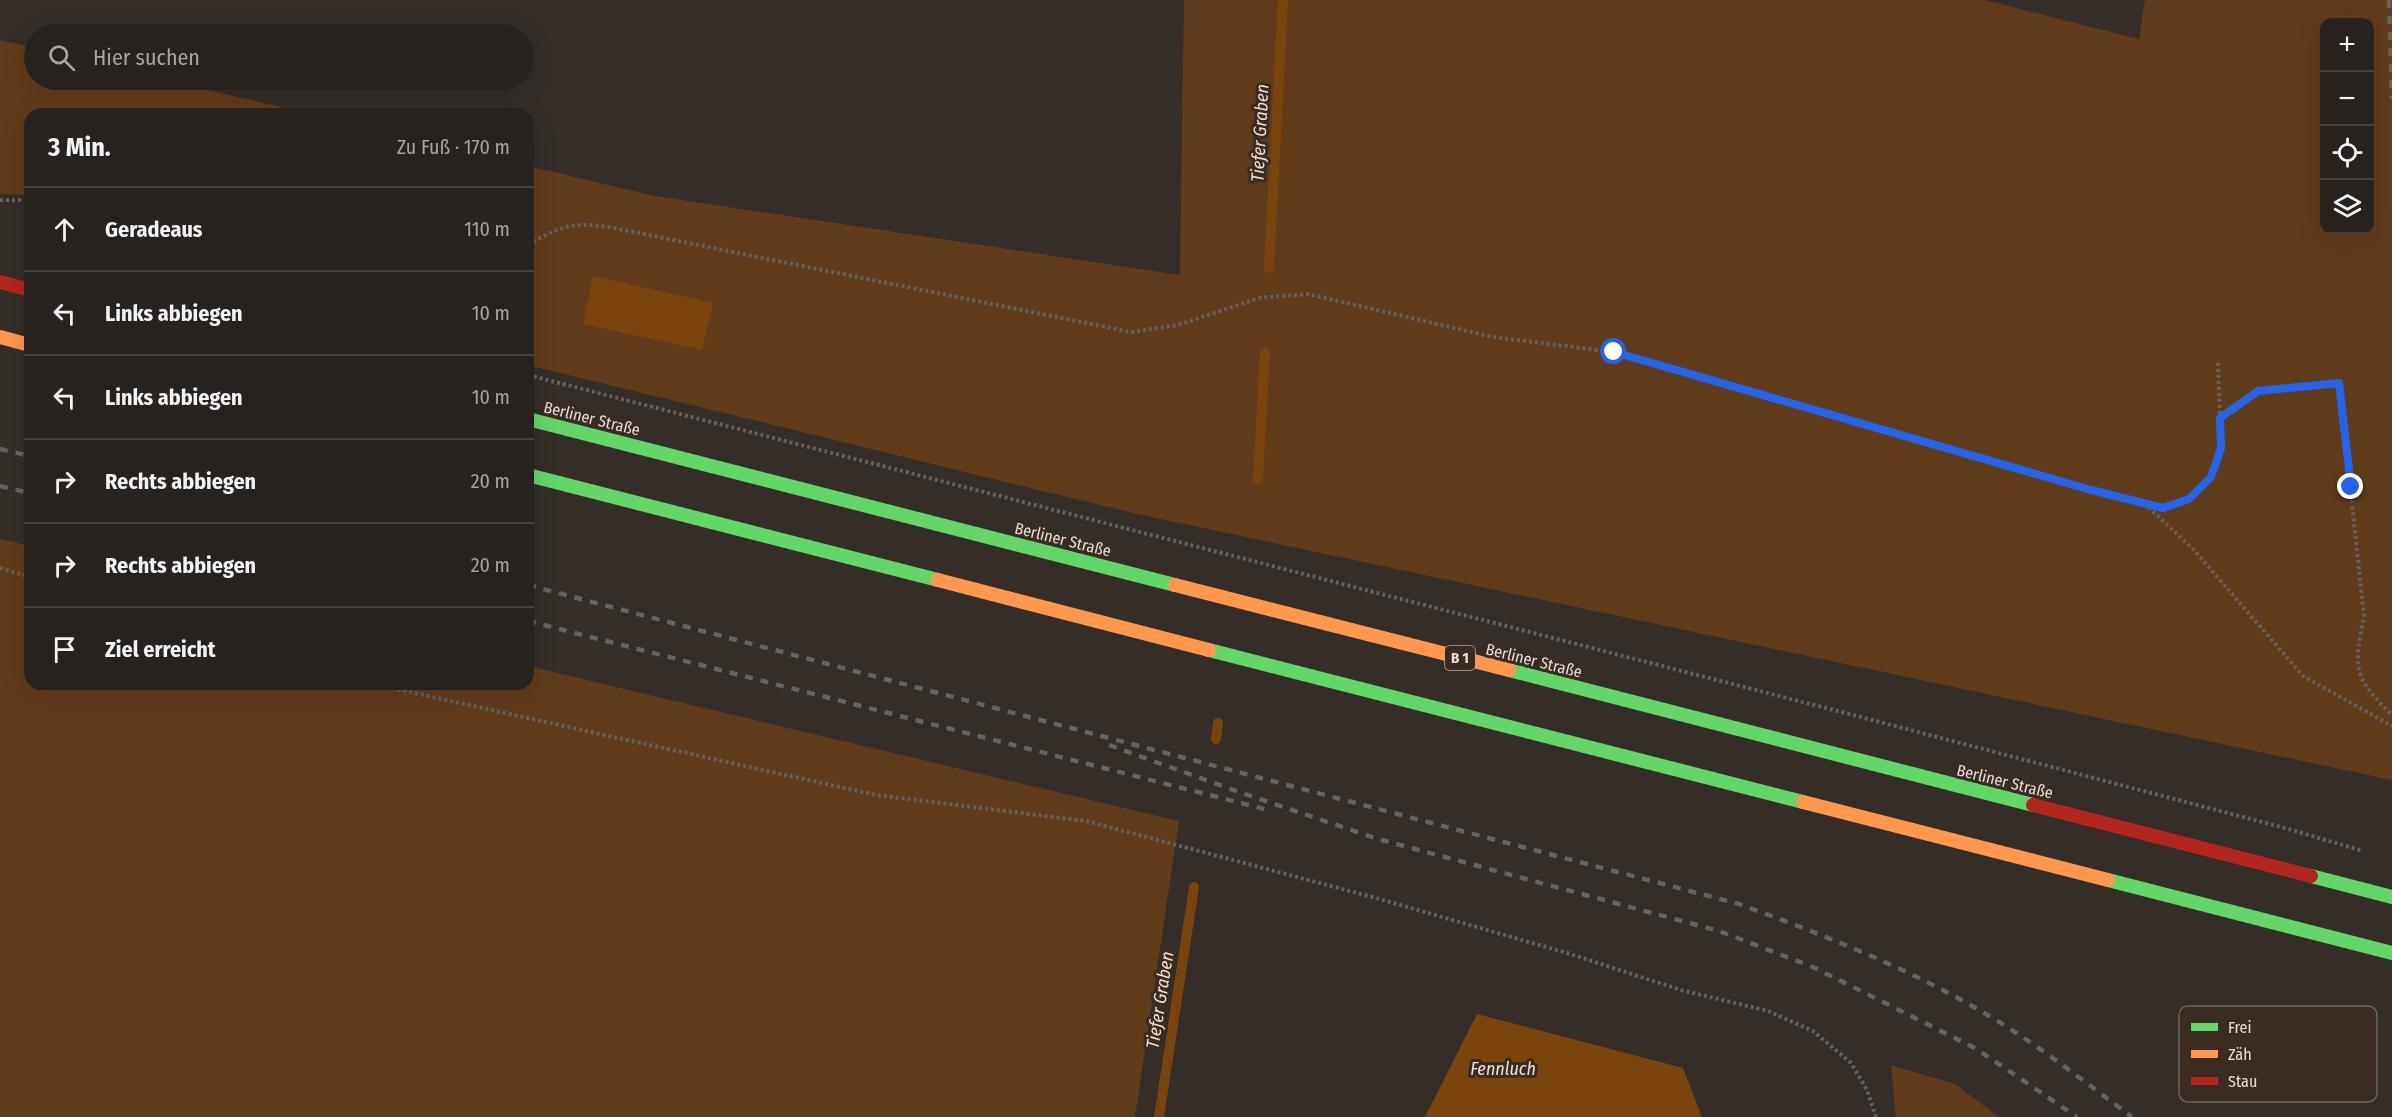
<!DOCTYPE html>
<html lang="de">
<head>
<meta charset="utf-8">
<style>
	body { margin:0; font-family:"Fira Sans Condensed",sans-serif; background:#2f2a27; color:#f1f3f6 }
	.controls { position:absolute; right:18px; top:18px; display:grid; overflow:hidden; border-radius:12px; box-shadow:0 6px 24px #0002 }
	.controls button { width:54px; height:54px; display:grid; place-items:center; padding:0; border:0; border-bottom:2px solid #433f3c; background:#27221e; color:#f1f3f6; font:30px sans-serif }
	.stop { position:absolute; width:18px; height:18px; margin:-14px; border:4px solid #2563eb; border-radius:50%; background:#fff }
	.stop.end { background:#2563eb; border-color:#fff; box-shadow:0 2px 6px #0008 }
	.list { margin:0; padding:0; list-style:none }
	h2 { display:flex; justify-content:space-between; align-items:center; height:78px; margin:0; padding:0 24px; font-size:26px }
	h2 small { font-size:20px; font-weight:400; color:#a4a4a4 }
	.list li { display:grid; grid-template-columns:39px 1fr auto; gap:18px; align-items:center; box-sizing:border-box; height:84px; padding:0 24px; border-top:2px solid #433f3c }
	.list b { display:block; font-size:22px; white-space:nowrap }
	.list em { font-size:20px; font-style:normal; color:#a4a4a4 }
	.icon { flex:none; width:33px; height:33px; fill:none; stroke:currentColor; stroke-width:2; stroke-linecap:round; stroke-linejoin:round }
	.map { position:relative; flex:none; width:2392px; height:1117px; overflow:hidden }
	.search { position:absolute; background:#27221e; box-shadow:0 6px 24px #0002; left:24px; top:24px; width:510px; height:66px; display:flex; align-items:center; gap:15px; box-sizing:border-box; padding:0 21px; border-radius:33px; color:#a4a4a4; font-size:22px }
	.panel { position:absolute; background:#27221e; box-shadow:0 6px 24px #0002; left:24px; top:108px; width:510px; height:582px; border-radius:18px }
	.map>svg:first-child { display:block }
</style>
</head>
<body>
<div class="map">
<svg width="2392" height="1117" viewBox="0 0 2392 1117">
	<rect width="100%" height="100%" fill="#342d28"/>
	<g fill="#613c1b" fill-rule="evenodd">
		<path d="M1184,0H1985L2139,39L2145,0H2392V780L1137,514L528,365V166L655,196L1180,275ZM2324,22H2370V230H2324Z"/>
		<path d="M0,40L34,48V80H165L310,114H30V195L0,194Z"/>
		<path d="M0,539L30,546V684H528V666L1179,821L1135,1117H0Z"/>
		<path d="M1891,1065L1955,1084L1999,1117H1896Z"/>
	</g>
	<g fill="#7a440d">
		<path d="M593,276L713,303L702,350L583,324Z"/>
		<path d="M1477,1014L1683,1068L1702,1117H1425Z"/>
	</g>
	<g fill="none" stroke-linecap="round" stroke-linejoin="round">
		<g stroke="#7a440d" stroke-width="10">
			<path d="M1269,268L1283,0"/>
			<path d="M1258,479L1265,352"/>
			<path d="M1216,739L1218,723"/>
			<path d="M1159,1117L1194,887"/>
		</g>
		<g stroke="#64605e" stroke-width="4" stroke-dasharray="3 3" stroke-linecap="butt">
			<path d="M0,200H30"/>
			<path d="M528,245C559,226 573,222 609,227L1131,332L1178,325L1259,298L1308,294L1493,337L1614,352L2091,490L2163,508L2189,499L2211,477L2221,448L2218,361"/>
			<path d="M528,375L1857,716L2285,828L2363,851"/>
			<path d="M2220,418L2258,391L2339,383L2364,616C2354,668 2352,676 2392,715"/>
			<path d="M2144,503L2194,550L2303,676L2392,726"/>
			<path d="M0,568L30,577"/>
			<path d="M374,684L876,795L1086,821L1376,898L1567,953L1681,990L1768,1011L1813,1031L1851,1063L1867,1090L1876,1117"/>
		</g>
		<g stroke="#63d668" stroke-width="14">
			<path d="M528,419L1175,585"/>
			<path d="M528,475L938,580"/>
			<path d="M1209,650L1803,802"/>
			<path d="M1509,670L2033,805"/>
			<path d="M2311,876L2392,897"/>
			<path d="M2108,880L2392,953"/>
		</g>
		<g stroke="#ff974d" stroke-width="14">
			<path d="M0,337L30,345"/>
			<path d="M938,580L1209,650"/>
			<path d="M1175,585L1509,670"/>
			<path d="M1803,802L2108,880"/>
		</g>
		<g stroke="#b3261e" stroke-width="14">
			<path d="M0,282L30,290"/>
			<path d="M2033,805L2311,876"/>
		</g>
		<g stroke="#67635f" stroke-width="4.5" stroke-dasharray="8 8" stroke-linecap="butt">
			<path d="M2389,0L2392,99"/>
			<path d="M0,449L30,456"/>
			<path d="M0,486L30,493"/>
			<path d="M528,585L1739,904C1824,935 1908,968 1986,1014C2037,1044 2085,1082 2132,1117"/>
			<path d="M528,621L1268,810"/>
			<path d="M1109,745L1239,792L1378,839L1719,931L1813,967L1975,1048L2077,1117"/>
		</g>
	</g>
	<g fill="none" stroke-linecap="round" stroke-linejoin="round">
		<path stroke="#2563eb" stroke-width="8" d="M1614,352L2091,490L2163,508L2189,499L2211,477L2221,448L2220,418L2258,391L2339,383L2351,487"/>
	</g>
	<g text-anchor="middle" stroke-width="6" stroke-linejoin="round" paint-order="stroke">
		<rect fill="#3a2c22" stroke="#b4a9a2" stroke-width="1.5" x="1445" y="646" width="30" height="24" rx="4.5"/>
		<g font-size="15" font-weight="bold" fill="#e8dfd9">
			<text x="1460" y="663">B 1</text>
		</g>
		<g font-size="16" fill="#e8dfd9" stroke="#3a2c22">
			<text transform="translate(592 418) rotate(14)" y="6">Berliner Straße</text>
			<text transform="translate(1063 539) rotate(14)" y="6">Berliner Straße</text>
			<text transform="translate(1534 660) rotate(14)" y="6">Berliner Straße</text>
			<text transform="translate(2005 781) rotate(14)" y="6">Berliner Straße</text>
		</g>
		<g font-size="18" font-style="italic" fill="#f5dfd0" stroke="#3a2c22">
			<text transform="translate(1260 133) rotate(-87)" y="6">Tiefer Graben</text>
			<text transform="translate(1160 1000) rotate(-81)" y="6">Tiefer Graben</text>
			<text x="1503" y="1075">Fennluch</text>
		</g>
	</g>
	<rect x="2179" y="1006" width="198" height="96" rx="9" fill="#3a2c22" stroke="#6e6259" stroke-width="1.5"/>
	<rect x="2191" y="1023" width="27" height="8" fill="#63d668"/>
	<rect x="2191" y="1050" width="27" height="8" fill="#ff974d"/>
	<rect x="2191" y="1077" width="27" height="8" fill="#b3261e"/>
	<g font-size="16" fill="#e8dfd9">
		<text x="2228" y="1033">Frei</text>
		<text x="2228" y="1060">Zäh</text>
		<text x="2228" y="1087">Stau</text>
	</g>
</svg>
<div class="controls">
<button>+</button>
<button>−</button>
<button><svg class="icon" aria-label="locate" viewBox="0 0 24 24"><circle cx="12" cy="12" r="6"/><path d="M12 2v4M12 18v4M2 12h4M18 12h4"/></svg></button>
<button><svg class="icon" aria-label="layers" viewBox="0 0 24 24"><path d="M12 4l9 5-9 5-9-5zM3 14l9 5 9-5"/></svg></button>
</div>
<div class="stop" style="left:1614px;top:352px"></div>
<div class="stop end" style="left:2351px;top:487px"></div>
<div class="search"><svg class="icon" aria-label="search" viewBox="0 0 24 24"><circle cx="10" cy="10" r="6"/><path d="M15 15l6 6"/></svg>Hier suchen</div>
<section class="panel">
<h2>3 Min.<small>Zu Fuß · 170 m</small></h2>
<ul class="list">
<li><svg class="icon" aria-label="ahead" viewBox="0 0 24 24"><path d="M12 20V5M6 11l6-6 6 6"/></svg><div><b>Geradeaus</b></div><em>110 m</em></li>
<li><svg class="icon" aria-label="left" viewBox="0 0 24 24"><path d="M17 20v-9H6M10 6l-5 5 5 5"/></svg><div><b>Links abbiegen</b></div><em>10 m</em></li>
<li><svg class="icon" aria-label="left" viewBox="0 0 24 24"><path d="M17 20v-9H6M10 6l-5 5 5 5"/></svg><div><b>Links abbiegen</b></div><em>10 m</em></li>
<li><svg class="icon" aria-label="right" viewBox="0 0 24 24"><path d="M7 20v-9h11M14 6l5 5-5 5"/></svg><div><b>Rechts abbiegen</b></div><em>20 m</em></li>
<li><svg class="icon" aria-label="right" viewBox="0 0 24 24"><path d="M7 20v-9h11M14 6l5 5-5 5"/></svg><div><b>Rechts abbiegen</b></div><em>20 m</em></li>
<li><svg class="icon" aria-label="arrive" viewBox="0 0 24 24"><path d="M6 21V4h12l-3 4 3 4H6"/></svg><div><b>Ziel erreicht</b></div></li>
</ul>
</section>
</div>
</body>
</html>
